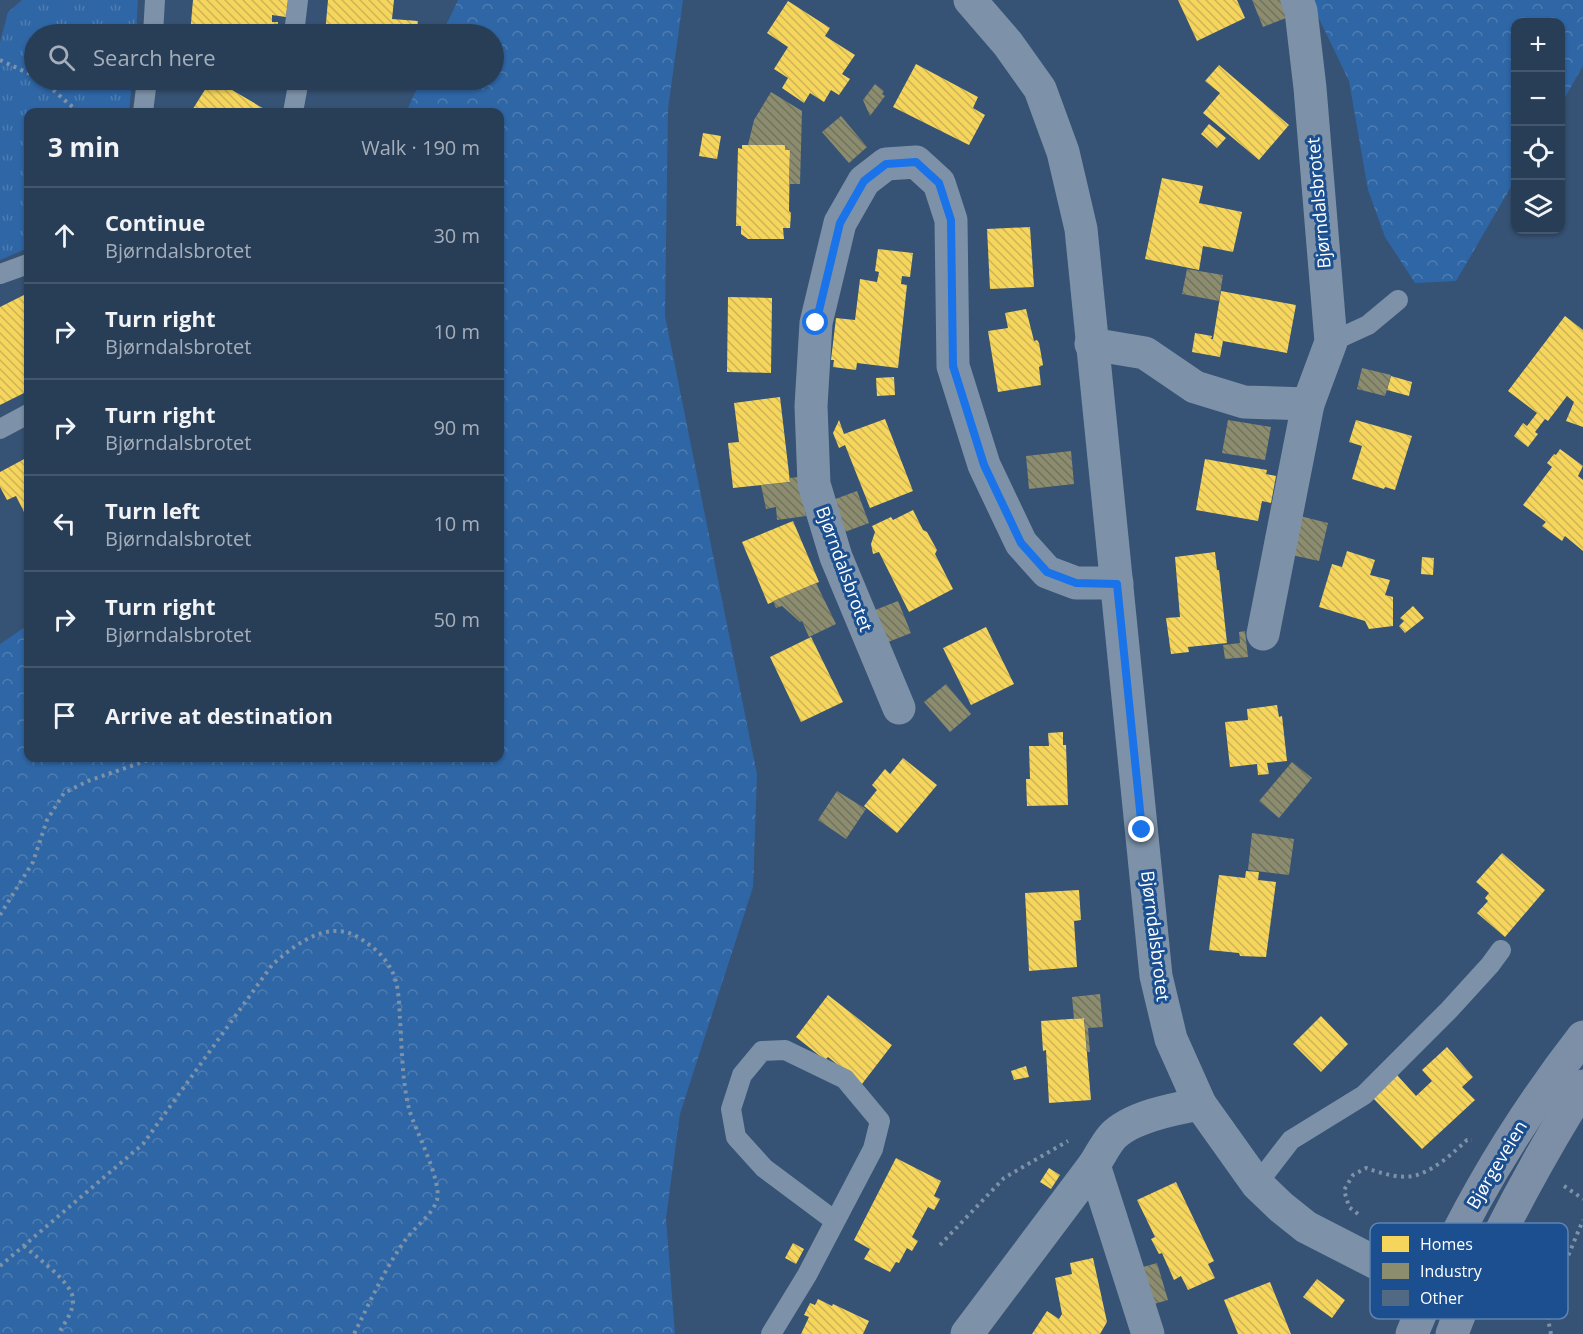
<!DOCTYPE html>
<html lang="en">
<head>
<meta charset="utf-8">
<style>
	body { margin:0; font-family:"Open Sans",sans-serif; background:#30455d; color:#f1f3f6 }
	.controls { position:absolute; right:18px; top:18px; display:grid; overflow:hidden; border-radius:12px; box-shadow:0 2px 4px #0004 }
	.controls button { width:54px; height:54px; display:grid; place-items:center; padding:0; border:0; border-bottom:2px solid #44576d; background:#283e57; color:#f1f3f6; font:30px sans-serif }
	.stop { position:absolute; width:18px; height:18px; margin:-14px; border:4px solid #1a73e8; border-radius:50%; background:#fff }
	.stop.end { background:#1a73e8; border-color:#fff; box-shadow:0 2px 6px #0008 }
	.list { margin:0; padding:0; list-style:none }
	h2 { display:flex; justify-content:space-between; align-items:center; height:78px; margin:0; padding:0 24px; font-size:26px }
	h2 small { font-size:20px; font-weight:400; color:#a5aeba }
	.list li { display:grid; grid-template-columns:39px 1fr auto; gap:18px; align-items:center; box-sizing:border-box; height:96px; padding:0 24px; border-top:2px solid #44576d }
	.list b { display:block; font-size:22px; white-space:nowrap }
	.list p { margin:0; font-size:20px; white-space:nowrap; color:#a5aeba }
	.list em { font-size:20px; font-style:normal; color:#a5aeba }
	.icon { flex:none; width:33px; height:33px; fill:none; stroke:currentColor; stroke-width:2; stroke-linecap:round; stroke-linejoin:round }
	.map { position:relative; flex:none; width:1583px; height:1334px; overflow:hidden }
	.search { position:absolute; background:#283e57; box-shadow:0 2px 4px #0004; left:24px; top:24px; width:480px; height:66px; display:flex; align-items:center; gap:15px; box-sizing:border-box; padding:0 21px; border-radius:33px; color:#a5aeba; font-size:22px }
	.panel { position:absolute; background:#283e57; box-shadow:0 2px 4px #0004; left:24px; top:108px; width:480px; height:654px; border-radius:12px }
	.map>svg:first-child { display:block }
</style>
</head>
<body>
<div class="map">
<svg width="1583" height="1334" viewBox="0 0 1583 1334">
	<defs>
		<pattern id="grass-tufts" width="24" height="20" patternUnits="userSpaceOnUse" patternTransform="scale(1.5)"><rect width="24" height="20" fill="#2f66a5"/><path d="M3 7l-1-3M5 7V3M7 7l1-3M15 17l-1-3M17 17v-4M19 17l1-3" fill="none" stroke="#4e7db2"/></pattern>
		<pattern id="forest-crowns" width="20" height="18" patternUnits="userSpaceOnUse" patternTransform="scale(1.5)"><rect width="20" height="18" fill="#2f66a5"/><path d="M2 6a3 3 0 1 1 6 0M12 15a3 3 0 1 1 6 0" fill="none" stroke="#4e7db2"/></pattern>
		<pattern id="homes-back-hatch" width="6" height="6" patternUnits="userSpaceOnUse" patternTransform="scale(1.5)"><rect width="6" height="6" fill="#f6d55c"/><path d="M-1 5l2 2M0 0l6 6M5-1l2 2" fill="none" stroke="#ccb358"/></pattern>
		<pattern id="industry-back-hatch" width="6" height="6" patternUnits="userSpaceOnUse" patternTransform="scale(1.5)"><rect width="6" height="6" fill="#8c8c6e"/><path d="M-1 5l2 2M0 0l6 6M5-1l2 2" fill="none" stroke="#727260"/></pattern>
	</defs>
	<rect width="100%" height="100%" fill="#365274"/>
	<path fill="url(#grass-tufts)" d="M22,0H138L136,34H34V80H132L129,112H28V248L0,260V42L8,12Z"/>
	<g fill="url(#forest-crowns)">
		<path d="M458,0H683L668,109L665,316L757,774L753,887L680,1114L666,1218L675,1334H0V644L28,625V758H500V112H406L421,80H494V34H442Z"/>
		<path d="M1310,0H1583V66L1561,104L1560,22H1516L1515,180L1456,281L1415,283L1385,237L1368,190L1349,81Z"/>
	</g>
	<g fill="url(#homes-back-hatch)">
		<path d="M193,0H288L286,17L272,15V22H278L277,31L271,30L270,34H190Z"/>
		<path d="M328,0H394L392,19L418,21L416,34H325Z"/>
		<path d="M1178,0H1237L1245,18L1197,41Z"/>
		<path d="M788,1L830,28L825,36L855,55L842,74L850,79L839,95L831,90L824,102L810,93L804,103L782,88L788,78L774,69L788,47L767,33Z"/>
		<path d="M916,64L978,97L973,108L985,115L969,145L893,107Z"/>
		<path d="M1219,65L1289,125L1259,160L1203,113L1220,93L1205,81Z"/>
		<path d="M211,80H215L266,110L264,112H191Z"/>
		<path d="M1209,124L1226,138L1217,148L1201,134Z"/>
		<path d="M703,133L721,136L717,159L699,156Z"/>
		<path d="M742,145H785V150H790L789,211L791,213L790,228H783L784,239H748L741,234V226H736L738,148L742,149Z"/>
		<path d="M1162,178L1203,186L1199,203L1242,212L1233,252L1203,246L1199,270L1145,259Z"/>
		<path d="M1030,227L1034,287L990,289L987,229Z"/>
		<path d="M878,249L913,253L910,277L902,276L901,284L907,285L898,368L857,363L856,370L833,367L834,360H831L836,318L855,320L860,279L877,282L879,272L875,271Z"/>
		<path d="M1221,291L1296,305L1287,353L1223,341L1220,357L1192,352L1195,333L1212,336L1211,339H1213Z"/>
		<path d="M28,293V391L0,405V307Z"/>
		<path d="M728,297L772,298L771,373L727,372Z"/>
		<path d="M1026,309L1034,341L1037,340L1039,343L1043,365L1039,367L1041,385L998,392L988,331L1008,328L1005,313Z"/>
		<path d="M1565,316L1583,330V427L1566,421L1574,402L1567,396L1548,421L1545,419L1535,432L1538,434L1528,447L1514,436L1523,423L1527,426L1537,413L1508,391Z"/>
		<path d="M1391,376L1412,382L1409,396L1387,390Z"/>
		<path d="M894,377L895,395L877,396L876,378Z"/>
		<path d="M780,397L790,482L733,488L728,443L739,442L734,403Z"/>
		<path d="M885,419L913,491L870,508L845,445L839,448L833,433L839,420L844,434Z"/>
		<path d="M1356,420L1412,436L1395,490L1385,487L1384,489L1352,479L1362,446L1349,442Z"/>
		<path d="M1560,449L1583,466L1578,476L1583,480V551L1565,536L1562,541L1542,526L1546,522L1523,505L1552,467L1547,463L1554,454L1556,455Z"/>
		<path d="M28,457V520L16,496L7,500L0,487V472Z"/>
		<path d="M1205,459L1267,470L1266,474L1276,476L1271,503L1262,501L1258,521L1196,510Z"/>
		<path d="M913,510L923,530L927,532L937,550L935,554L953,589L909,612L879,552L873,554L871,544L875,532L872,526L891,517L893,520Z"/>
		<path d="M793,521L819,582L768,604L742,542Z"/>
		<path d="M1347,551L1375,560L1370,575L1390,580L1385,595L1393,597V626L1369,629L1365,621L1319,607L1332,564L1342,567Z"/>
		<path d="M1215,552L1217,570H1219L1227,643L1188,647L1189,652L1171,654L1166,618L1180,617L1175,557Z"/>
		<path d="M1422,557L1434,558L1433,575L1421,574Z"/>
		<path d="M1413,606L1424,618L1405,633L1399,626L1404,621L1400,618Z"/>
		<path d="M986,627L1014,684L971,705L943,648Z"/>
		<path d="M811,637L843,702L801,722L770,657Z"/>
		<path d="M1277,705L1279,717L1282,716L1287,761L1267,763L1269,774L1258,775L1257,764L1230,767L1225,722L1248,720L1247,709Z"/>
		<path d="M1063,732V745H1066L1068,805L1027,806L1026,779H1030L1029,746H1049L1048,733Z"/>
		<path d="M903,758L937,785L897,833L864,806L877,790L872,785L885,769L890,774Z"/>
		<path d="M1502,853L1545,890L1505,937L1477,913L1488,901L1485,898L1489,893L1476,882Z"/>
		<path d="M1246,871L1259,872L1258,880L1276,882L1266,957L1240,956L1239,953L1209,950L1219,875L1245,878Z"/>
		<path d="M1079,890L1081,920L1074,921L1077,967L1029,971L1025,893Z"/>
		<path d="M828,995L892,1045L862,1084L828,1057L825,1060L796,1037Z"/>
		<path d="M1321,1016L1348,1044L1321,1072L1293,1044Z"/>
		<path d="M1084,1018L1091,1100L1049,1103L1046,1050L1043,1051L1041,1021Z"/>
		<path d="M1447,1047L1473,1077L1462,1087L1475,1100L1422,1149L1373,1098L1397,1075L1416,1096L1432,1081L1422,1070Z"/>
		<path d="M1026,1066L1029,1077L1014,1080L1011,1071Z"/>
		<path d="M896,1158L941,1181L934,1196L940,1199L934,1210L928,1207L912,1237L918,1241L912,1251L907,1248L899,1263L896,1262L890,1272L864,1259L870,1249L854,1240Z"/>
		<path d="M1049,1168L1060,1175L1051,1189L1040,1182Z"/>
		<path d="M1176,1182L1214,1261L1208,1264L1215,1278L1188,1290L1181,1276L1174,1280L1162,1253L1159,1254L1151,1239L1155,1237L1137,1200Z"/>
		<path d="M793,1243L804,1249L796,1264L785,1258Z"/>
		<path d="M1093,1258L1107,1322L1100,1334H1032L1047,1311L1059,1319L1062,1314L1055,1278L1072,1274L1070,1263Z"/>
		<path d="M1317,1279L1345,1300L1332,1318L1303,1297Z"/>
		<path d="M1270,1282L1291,1334H1238L1224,1300Z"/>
		<path d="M818,1299L832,1306L833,1304L869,1321L863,1334H801L809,1317L804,1315L810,1303L815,1305Z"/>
	</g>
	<g fill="url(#industry-back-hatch)">
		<path d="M1252,0H1287L1286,18L1263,27Z"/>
		<path d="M875,84L884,91L882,94L885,96L870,116L863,100Z"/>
		<path d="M771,92L802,111L800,184H789L790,150H785V145H748L754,120Z"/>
		<path d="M841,116L867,147L849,163L822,132Z"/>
		<path d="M1187,269L1223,275L1219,301L1182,294Z"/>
		<path d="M1362,368L1391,375L1385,396L1357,389Z"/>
		<path d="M1228,420L1271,427L1265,460L1222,453Z"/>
		<path d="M1071,451L1074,484L1029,489L1026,456Z"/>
		<path d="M799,477L806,516L777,520L776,507L766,509L761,485L790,482L789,478Z"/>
		<path d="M857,491L869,523L842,533L830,501Z"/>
		<path d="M1296,515L1328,523L1319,561L1287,554Z"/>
		<path d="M816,583L836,624L809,637L802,621L800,622L782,606L776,608L773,601Z"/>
		<path d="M898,601L911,633L883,644L870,612Z"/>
		<path d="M1245,631L1248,657L1225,659L1223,645L1240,643L1239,632Z"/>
		<path d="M946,684L971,714L950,732L924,702Z"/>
		<path d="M1292,762L1312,778L1279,818L1259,801Z"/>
		<path d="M837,791L866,809L846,839L818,820Z"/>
		<path d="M1252,833L1294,839L1289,875L1248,870Z"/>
		<path d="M1100,994L1103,1027L1088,1028L1090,1052H1087L1084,1018L1074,1019L1072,997Z"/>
		<path d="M1157,1263L1168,1300L1147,1306L1136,1269Z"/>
	</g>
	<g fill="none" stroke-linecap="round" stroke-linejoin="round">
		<g stroke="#7d92a8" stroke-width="4" stroke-dasharray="3 4.5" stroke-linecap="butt">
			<path d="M0,60L34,76"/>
			<path d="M42,80L77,111L100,112"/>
			<path d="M0,915L33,862L47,820L64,793L88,781L154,758"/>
			<path d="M1564,1186L1583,1199"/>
			<path d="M1358,1214L1349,1207L1344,1190L1353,1175L1366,1168C1381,1173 1401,1180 1417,1175C1436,1169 1453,1153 1467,1140H1472"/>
			<path d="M940,1245L1004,1178L1068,1141"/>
			<path d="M24,1246C36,1257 72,1282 73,1299C74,1311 64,1324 58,1334"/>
			<path d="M0,1266L143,1144L272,965C293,946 326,920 356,936C368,943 382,953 389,966C399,980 399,1002 400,1019C402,1049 402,1080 409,1109C415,1130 442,1180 437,1200C433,1214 415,1227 406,1239C385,1268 370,1302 354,1334"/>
			<path d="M1551,1334L1548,1319L1558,1280L1583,1220"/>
		</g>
		<g stroke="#7d92a8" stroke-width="20">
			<path d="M153,34L155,0"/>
			<path d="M294,34L298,0"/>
			<path d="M143,112L147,80"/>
			<path d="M293,112L299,80"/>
			<path d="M0,274L28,264"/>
			<path d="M1331,342L1368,325L1398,300"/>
			<path d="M0,429L28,414"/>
			<path d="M1257,1184L1291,1140L1364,1095L1449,1010L1490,965L1501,950"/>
			<path d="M771,1334L807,1275L873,1149L880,1121L845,1079L785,1050L762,1051L742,1075L731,1109L736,1137L764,1168L835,1221"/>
		</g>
		<g stroke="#7d92a8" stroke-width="33">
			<path d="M970,0L1008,44L1040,89L1063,152L1081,229L1156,976L1171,1039L1200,1104L1257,1184L1281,1207L1306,1227L1462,1307"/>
			<path d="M1091,344L1145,353L1195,387L1244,402L1308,404L1331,342L1310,88L1301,11L1297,0"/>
			<path d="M1263,634L1308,404"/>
			<path d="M899,708L836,557L814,484L811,406L816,323L840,223L864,181L886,164L916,162L939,183L951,220L953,366L984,465L1021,543L1047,572L1076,583H1117"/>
			<path d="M1094,1165L1148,1334"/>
			<path d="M967,1334L1094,1165C1100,1156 1105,1145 1112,1137C1130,1117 1174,1109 1200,1104"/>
		</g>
		<g stroke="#7d8ea7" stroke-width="33">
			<path d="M1412,1334C1454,1228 1513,1127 1583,1037"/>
			<path d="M1452,1334C1463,1302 1479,1273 1495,1243C1522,1189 1551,1137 1583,1086"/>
		</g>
	</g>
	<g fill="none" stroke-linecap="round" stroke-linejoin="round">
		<path stroke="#1a73e8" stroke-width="8" d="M816,323L840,223L864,181L886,164L916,162L939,183L951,220L953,366L984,465L1021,543L1047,572L1076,583L1117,584L1142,830"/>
	</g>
	<g text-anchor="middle" stroke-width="6" stroke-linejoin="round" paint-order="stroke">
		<g font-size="18" fill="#fff" stroke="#1b4f8f">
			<text transform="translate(1319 203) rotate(-95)" y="6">Bjørndalsbrotet</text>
			<text transform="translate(844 569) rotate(70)" y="6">Bjørndalsbrotet</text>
			<text transform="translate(1155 936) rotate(83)" y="6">Bjørndalsbrotet</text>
			<text transform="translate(1497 1165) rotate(-59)" y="6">Bjørgeveien</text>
		</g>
	</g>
	<rect x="1370" y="1223" width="198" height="96" rx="9" fill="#1b4f8f" stroke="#5f84b1" stroke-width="1.5"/>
	<rect x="1382" y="1236" width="27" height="16" fill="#f6d55c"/>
	<rect x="1382" y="1263" width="27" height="16" fill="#8c8c6e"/>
	<rect x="1382" y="1290" width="27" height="16" fill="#526984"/>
	<g font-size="16" fill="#fff">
		<text x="1420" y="1250">Homes</text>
		<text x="1420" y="1277">Industry</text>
		<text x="1420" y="1304">Other</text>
	</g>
</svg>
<div class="controls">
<button>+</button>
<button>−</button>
<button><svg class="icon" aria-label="locate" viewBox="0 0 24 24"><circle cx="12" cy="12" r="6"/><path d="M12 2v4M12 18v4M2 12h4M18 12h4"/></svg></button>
<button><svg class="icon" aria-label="layers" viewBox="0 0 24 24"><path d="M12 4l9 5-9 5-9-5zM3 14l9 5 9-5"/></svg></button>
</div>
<div class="stop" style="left:816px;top:323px"></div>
<div class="stop end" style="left:1142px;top:830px"></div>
<div class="search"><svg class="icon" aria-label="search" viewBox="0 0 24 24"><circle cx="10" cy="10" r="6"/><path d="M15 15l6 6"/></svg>Search here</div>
<section class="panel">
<h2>3 min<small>Walk · 190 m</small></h2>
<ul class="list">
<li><svg class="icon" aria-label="ahead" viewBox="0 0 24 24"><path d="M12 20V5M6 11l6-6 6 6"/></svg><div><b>Continue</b><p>Bjørndalsbrotet</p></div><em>30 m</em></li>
<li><svg class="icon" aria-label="right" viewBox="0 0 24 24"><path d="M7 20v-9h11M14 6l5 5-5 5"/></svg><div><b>Turn right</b><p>Bjørndalsbrotet</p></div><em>10 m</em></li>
<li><svg class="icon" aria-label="right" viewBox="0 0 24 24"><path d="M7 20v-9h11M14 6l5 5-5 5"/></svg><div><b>Turn right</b><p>Bjørndalsbrotet</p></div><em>90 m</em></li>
<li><svg class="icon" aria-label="left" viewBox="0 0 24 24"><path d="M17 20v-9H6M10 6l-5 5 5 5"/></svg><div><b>Turn left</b><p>Bjørndalsbrotet</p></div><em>10 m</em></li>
<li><svg class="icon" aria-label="right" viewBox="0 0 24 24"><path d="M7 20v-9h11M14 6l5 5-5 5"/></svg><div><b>Turn right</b><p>Bjørndalsbrotet</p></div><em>50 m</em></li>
<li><svg class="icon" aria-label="arrive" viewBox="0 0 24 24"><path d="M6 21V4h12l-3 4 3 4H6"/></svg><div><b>Arrive at destination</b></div></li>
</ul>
</section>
</div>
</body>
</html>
